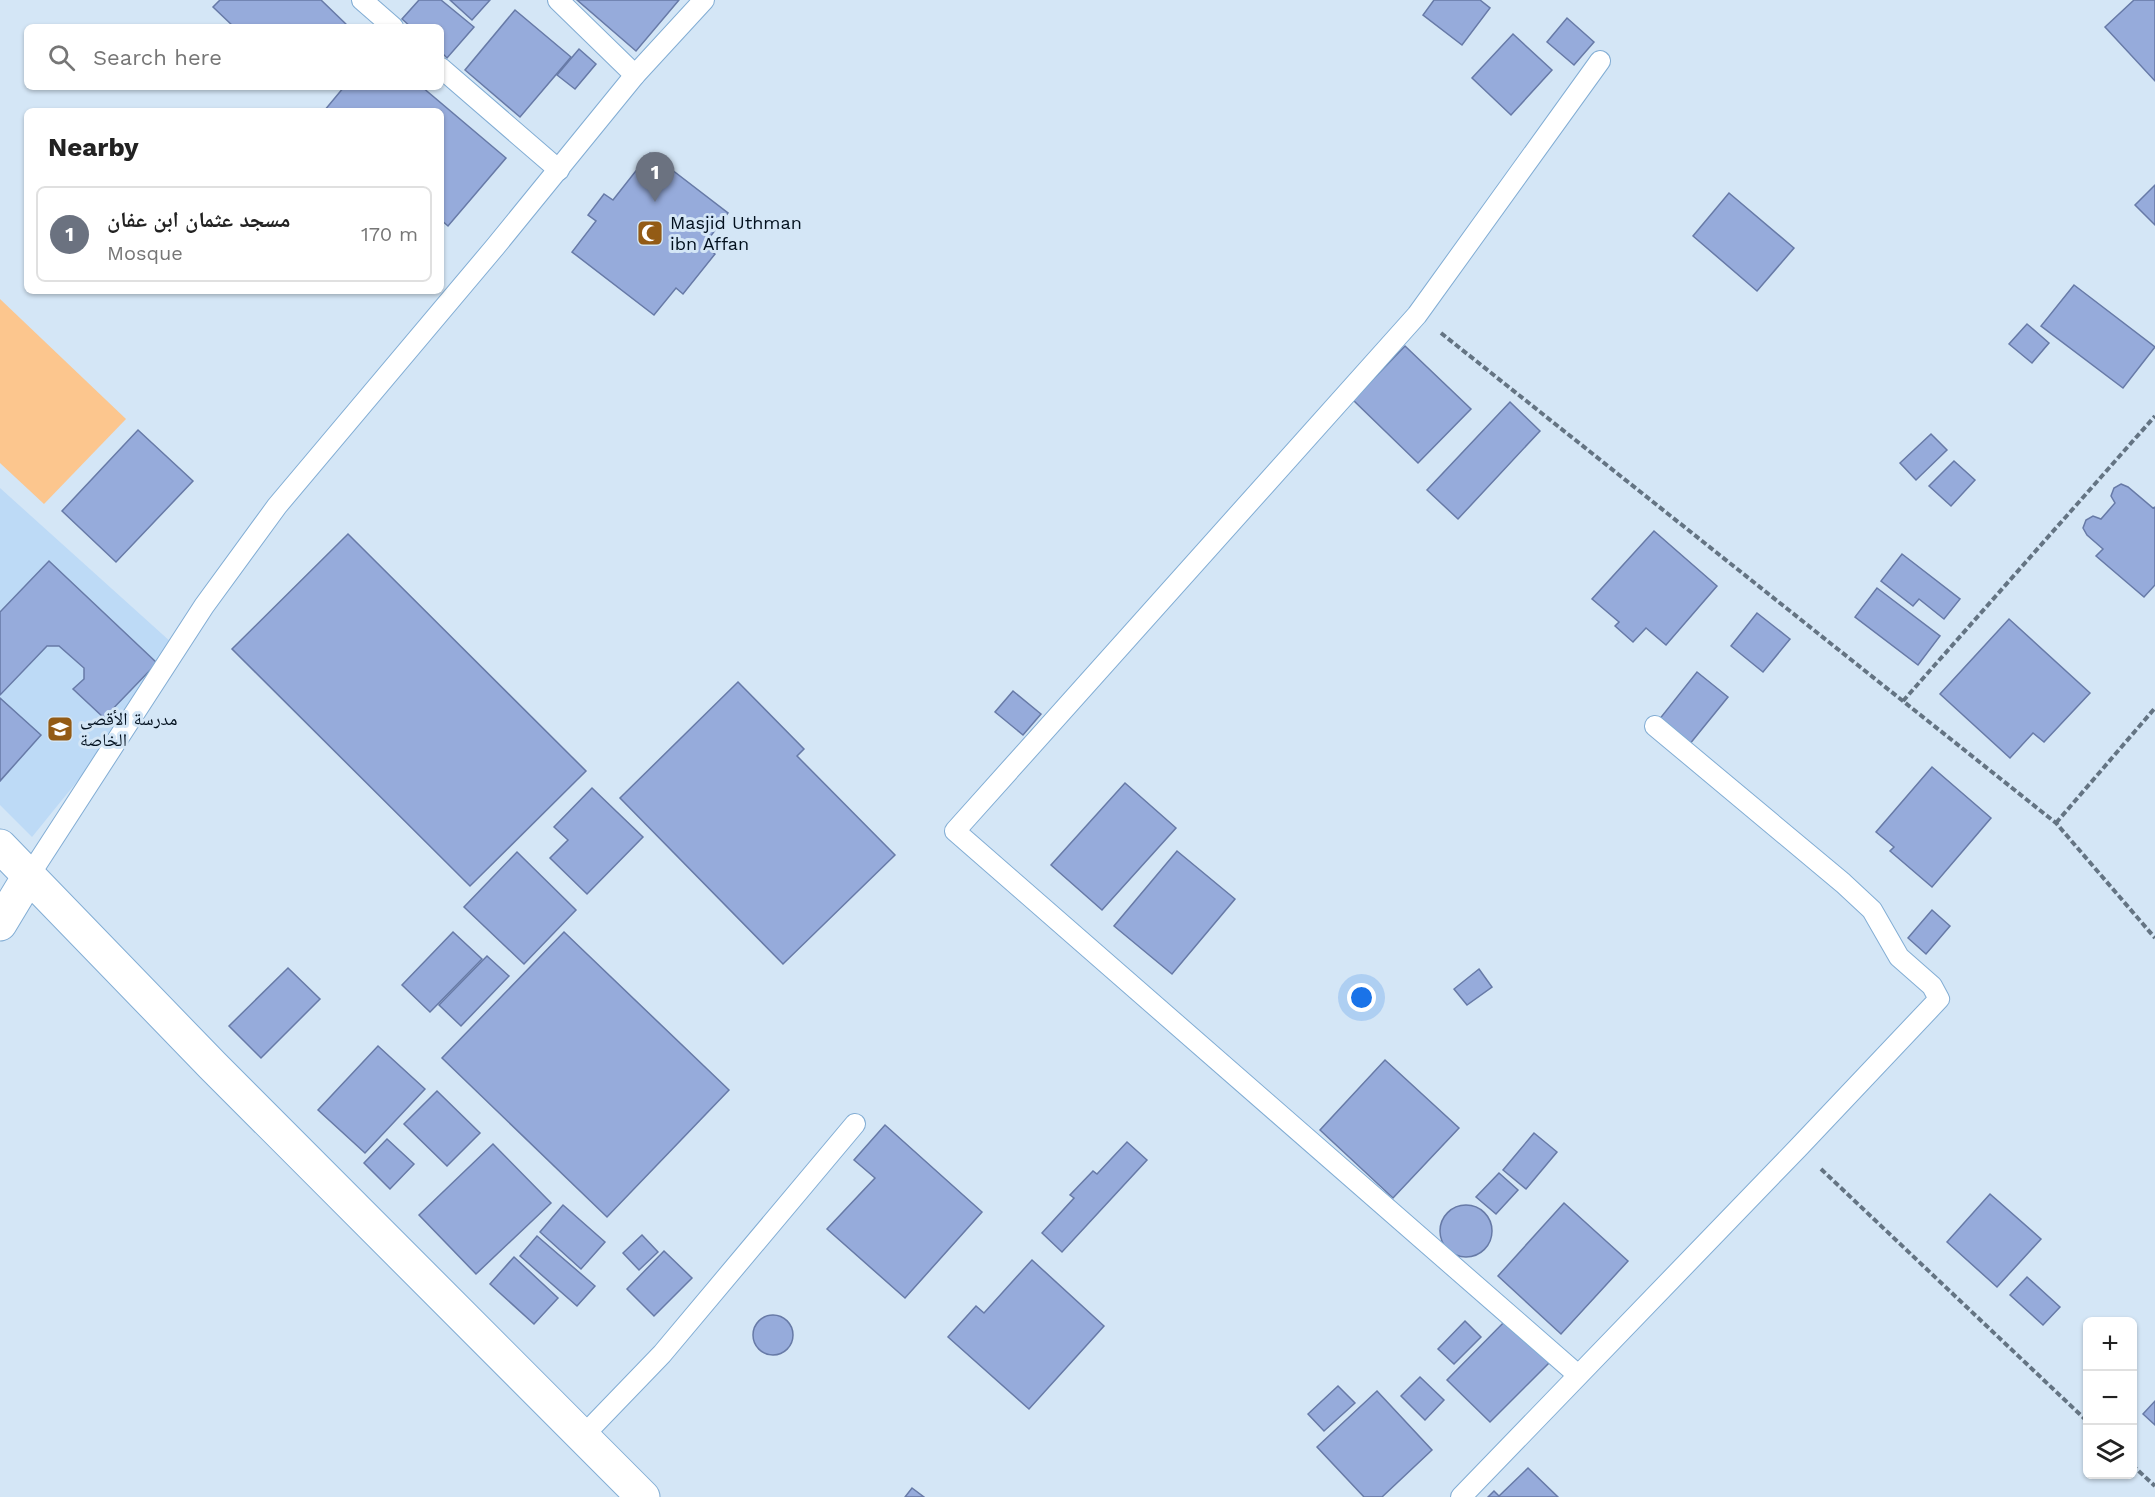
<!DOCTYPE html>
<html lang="en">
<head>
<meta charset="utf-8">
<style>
	body { margin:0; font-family:"Work Sans","Noto Naskh Arabic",sans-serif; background:#f2f2f2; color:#222 }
	.controls { position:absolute; right:18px; bottom:18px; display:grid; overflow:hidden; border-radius:9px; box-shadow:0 2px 4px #0004 }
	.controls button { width:54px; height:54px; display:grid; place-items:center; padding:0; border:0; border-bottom:2px solid #e0e0e0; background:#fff; color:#222; font:30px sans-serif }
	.you { position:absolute; left:1362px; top:998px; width:21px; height:21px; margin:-15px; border:4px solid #fff; border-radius:50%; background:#1a73e8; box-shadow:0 0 0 9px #1a73e833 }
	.badge { display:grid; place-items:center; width:39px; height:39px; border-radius:50%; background:#111827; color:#fff; font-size:20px; font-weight:700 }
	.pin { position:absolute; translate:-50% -50px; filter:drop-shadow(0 2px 3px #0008) }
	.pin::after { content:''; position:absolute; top:32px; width:21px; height:18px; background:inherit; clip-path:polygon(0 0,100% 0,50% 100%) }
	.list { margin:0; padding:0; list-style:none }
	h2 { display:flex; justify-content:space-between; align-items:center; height:78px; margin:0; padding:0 24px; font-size:26px }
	h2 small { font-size:20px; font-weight:400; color:#767676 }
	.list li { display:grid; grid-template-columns:39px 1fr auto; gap:18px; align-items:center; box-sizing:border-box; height:96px; margin:0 12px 12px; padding:0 12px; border:2px solid #e0e0e0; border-radius:9px }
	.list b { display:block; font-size:22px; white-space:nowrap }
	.list p { margin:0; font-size:20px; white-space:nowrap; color:#767676 }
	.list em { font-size:20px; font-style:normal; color:#767676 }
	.icon { flex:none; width:33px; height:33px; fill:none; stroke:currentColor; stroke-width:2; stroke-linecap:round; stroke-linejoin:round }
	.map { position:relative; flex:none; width:2155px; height:1497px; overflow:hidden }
	.search { position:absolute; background:#fff; box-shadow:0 2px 4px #0004; left:24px; top:24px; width:420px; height:66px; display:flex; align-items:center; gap:15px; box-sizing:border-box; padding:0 21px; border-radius:9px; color:#767676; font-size:22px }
	.panel { position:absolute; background:#fff; box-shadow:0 2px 4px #0004; left:24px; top:108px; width:420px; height:186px; border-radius:9px }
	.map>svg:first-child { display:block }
</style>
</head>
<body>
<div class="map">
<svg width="2155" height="1497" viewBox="0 0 2155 1497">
	<rect width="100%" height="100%" fill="#d4e6f6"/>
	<path fill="#bddaf6" d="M0,488L182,652L32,837L0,805Z"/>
	<path fill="#fcc68e" d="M0,299L126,419L44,504L0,463Z"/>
	<g fill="#96abdb" stroke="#677aa7" stroke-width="1.5">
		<path d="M220,0H321L349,27H234L213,7Z"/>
		<path d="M419,0H441L474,27L447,58L441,52V27H411L402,19Z"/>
		<path d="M450,0H490L472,20Z"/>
		<path d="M577,0H679L636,51Z"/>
		<path d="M1434,0H1480L1490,8L1462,45L1423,15Z"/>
		<path d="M2134,0H2155V81L2105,27Z"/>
		<path d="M515,10L571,57L520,117L465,70Z"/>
		<path d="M1567,18L1594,42L1574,65L1547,42Z"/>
		<path d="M1513,34L1552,70L1511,115L1472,78Z"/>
		<path d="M579,49L596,64L575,89L557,75Z"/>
		<path d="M344,87H422L506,158L448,226L441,220V111H324Z"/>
		<path d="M650,153L728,213L704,245L715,254L683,294L676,288L654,315L572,252L596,221L588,215L604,194L613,200Z"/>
		<path d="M2155,185V225L2135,205Z"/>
		<path d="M1729,193L1794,248L1757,291L1693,236Z"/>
		<path d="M2074,285L2155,347L2123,388L2041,326Z"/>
		<path d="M2027,324L2049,343L2032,363L2009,344Z"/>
		<path d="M1405,346L1471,409L1418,463L1353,400Z"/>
		<path d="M1510,402L1540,431L1458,519L1427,490Z"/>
		<path d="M138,430L193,481L116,562L62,511Z"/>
		<path d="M1931,434L1947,450L1916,480L1900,463Z"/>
		<path d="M1954,461L1975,480L1951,506L1929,486Z"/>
		<path d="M2121,484L2128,487L2153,508L2155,507V585L2144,597L2096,556L2103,549L2087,535L2083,528L2086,520L2093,516L2101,519L2115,503L2111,496L2114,488Z"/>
		<path d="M1654,531L1717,586L1666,645L1646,628L1633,642L1615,626L1619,622L1592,599Z"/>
		<path d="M348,534L586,771L470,886L232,649Z"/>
		<path d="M1902,554L1960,599L1944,619L1919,599L1913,606L1881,581Z"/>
		<path d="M49,561L157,663L104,718L73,689L84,679V668L59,646H47L0,695V612Z"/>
		<path d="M1877,588L1940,636L1918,665L1855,617Z"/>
		<path d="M1757,613L1790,639L1763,672L1731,646Z"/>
		<path d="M2009,619L2090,693L2044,742L2033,733L2010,758L1940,694Z"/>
		<path d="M1697,672L1728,697L1689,745L1658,721Z"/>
		<path d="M738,682L804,749L797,756L895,855L783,964L620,798Z"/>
		<path d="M1013,691L1041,714L1023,735L995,712Z"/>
		<path d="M0,698L41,735L0,781Z"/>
		<path d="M1932,767L1991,818L1932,887L1890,851L1894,847L1876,832Z"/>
		<path d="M1125,783L1176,828L1102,910L1051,865Z"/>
		<path d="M592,788L643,837L587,894L550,858L568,840L554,827Z"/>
		<path d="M1177,851L1235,899L1172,974L1114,926Z"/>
		<path d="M517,852L576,910L524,964L464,907Z"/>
		<path d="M1932,910L1950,926L1926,954L1908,938Z"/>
		<path d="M453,932L482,959L430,1012L402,985Z"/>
		<path d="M564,932L729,1090L607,1217L442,1058Z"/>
		<path d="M487,956L509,976L461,1026L439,1005Z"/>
		<path d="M288,968L320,999L261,1058L229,1026Z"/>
		<path d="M1479,969L1492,987L1467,1005L1454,989Z"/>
		<path d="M378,1046L425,1089L365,1153L318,1110Z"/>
		<path d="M1385,1060L1459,1128L1393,1198L1320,1130Z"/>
		<path d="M437,1091L480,1133L447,1166L404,1124Z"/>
		<path d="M885,1125L982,1212L905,1298L827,1229L875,1178L854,1160Z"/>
		<path d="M1534,1133L1557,1152L1526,1189L1503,1170Z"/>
		<path d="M387,1139L414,1164L390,1189L364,1163Z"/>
		<path d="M1127,1142L1147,1160L1062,1252L1042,1233L1074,1198L1070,1195L1093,1171L1097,1174Z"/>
		<path d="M493,1144L551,1203L476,1274L419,1215Z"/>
		<path d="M1499,1173L1518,1190L1496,1214L1476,1197Z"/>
		<path d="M1990,1194L2041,1239L1997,1287L1947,1242Z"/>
		<path d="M1564,1203L1628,1261L1561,1334L1498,1276Z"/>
		<circle cx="1466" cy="1231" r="26"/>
		<path d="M563,1205L605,1242L581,1269L540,1232Z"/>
		<path d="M642,1235L658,1252L639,1270L623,1253Z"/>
		<path d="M537,1236L595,1286L577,1306L520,1256Z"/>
		<path d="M664,1251L692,1278L654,1316L627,1289Z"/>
		<path d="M514,1257L558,1298L534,1324L490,1284Z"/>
		<path d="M1032,1260L1104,1326L1029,1409L948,1337L976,1306L984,1313Z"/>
		<path d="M2027,1277L2060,1307L2043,1325L2010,1295Z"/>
		<circle cx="773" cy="1335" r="20"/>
		<path d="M1510,1316L1554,1358L1490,1422L1447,1380Z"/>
		<path d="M1465,1321L1481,1337L1454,1364L1438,1349Z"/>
		<path d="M1420,1377L1444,1400L1425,1420L1401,1396Z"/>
		<path d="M1338,1386L1355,1403L1324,1431L1308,1414Z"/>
		<path d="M1377,1391L1432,1450L1382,1497H1364L1317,1447Z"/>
		<path d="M2155,1401V1425L2143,1414Z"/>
		<path d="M1528,1468L1558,1497H1488L1494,1491L1499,1496Z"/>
		<path d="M912,1488L924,1497H905Z"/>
	</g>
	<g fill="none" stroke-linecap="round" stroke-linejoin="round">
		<defs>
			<g id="service">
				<path d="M362,0L393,27"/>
				<path d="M558,0L635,75"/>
				<path d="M441,68L559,170"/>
				<path d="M29,876L204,606L277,506L495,247L635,75L704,0"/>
				<path d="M1578,1375L955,831L1417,315L1600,61"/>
				<path d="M582,1437L662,1354L855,1124"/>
				<path d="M1461,1497L1798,1148L1939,999L1932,986L1899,957L1872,910L1843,883L1655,726"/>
			</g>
			<path id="tertiary" d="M0,924L29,876"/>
			<path id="secondary" d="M0,846L213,1066L643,1497"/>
		</defs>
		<use href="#service" stroke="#82add4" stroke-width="22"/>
		<use href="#tertiary" stroke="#82add4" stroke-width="35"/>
		<use href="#secondary" stroke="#82add4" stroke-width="35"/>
		<g stroke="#647483" stroke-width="4" stroke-dasharray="6 3" stroke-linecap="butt">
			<path d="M1441,333L2056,823L2155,938"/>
			<path d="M1903,701L2155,416"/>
			<path d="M2056,823L2155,708"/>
			<path d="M1821,1169L2088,1422"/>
			<path d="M2132,1465L2155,1486"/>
		</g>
		<use href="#service" stroke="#fff" stroke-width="20"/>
		<use href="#tertiary" stroke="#fff" stroke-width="33"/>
		<use href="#secondary" stroke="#fff" stroke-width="33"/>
	</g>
	<defs>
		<symbol id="mosque-square" viewBox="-11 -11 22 22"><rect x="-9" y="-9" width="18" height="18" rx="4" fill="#935b15" stroke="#d4e6f6"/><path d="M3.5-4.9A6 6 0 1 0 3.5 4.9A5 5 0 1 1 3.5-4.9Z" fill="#fff"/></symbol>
		<symbol id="school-square" viewBox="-11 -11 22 22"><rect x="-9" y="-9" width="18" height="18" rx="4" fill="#935b15" stroke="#d4e6f6"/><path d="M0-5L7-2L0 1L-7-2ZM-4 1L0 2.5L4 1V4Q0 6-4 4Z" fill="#fff"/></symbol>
	</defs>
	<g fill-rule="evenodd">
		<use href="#mosque-square" x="635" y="218" width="30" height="30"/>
		<use href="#school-square" x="45" y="714" width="30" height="30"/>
	</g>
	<g text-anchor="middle" stroke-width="6" stroke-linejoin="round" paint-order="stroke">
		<g font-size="18" fill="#02101e" stroke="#d4e6f6" text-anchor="start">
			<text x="670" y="229">Masjid Uthman<tspan x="670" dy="21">ibn Affan</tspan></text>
			<text x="80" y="725">مدرسة الأقصى<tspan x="80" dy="21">الخاصة</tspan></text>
		</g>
	</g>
</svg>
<div class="controls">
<button>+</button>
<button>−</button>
<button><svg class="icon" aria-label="layers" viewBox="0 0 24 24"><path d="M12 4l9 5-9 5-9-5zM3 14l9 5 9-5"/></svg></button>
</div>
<div class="you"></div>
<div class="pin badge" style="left:655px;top:202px;background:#6b7280">1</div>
<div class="search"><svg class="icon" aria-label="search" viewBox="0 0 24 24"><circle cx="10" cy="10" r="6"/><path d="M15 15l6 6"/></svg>Search here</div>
<section class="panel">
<h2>Nearby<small></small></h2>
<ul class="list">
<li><span class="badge" style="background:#6b7280">1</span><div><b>مسجد عثمان ابن عفان</b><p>Mosque</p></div><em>170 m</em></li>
</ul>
</section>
</div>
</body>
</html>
